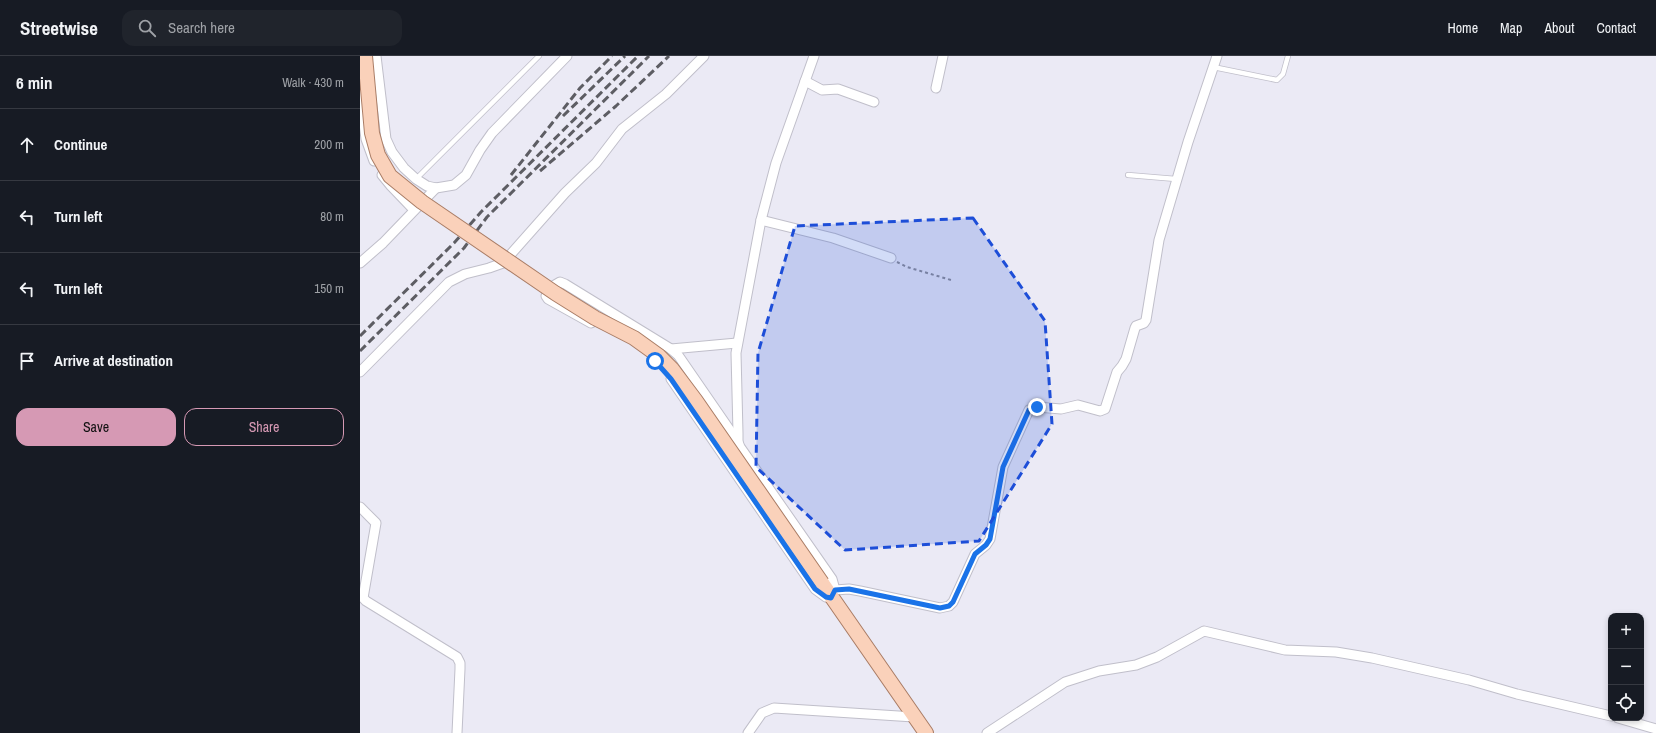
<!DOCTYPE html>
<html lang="en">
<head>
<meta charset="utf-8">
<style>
	body { margin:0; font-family:"Archivo Narrow",sans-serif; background:#20242c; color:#f1f3f6 }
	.controls { position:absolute; right:12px; bottom:12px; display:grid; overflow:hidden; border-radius:8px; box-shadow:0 2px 6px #0003 }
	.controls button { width:36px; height:36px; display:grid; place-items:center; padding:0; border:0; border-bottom:1px solid #363941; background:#171b24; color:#f1f3f6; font:20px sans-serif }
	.stop { position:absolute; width:12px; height:12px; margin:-9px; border:3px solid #1a73e8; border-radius:50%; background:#fff }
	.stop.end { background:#1a73e8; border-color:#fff; box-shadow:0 1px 4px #0008 }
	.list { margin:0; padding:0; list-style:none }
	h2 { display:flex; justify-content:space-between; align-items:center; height:52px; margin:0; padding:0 16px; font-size:17px }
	h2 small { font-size:13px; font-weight:400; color:#9ea1a6 }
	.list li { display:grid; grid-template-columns:26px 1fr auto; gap:12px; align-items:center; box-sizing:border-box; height:72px; padding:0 16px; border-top:1px solid #363941 }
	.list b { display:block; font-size:15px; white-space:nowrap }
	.list em { font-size:13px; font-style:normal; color:#9ea1a6 }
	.actions { display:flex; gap:8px; padding:12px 16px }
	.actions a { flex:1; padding:9px 0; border:1px solid #d699b4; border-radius:12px; text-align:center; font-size:14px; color:#d699b4 }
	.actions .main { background:#d699b4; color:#111 }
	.icon { flex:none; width:22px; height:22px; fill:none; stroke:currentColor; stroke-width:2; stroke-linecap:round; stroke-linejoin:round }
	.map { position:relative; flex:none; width:1296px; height:677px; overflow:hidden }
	header { display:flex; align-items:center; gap:24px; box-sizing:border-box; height:56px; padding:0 20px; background:#171b24; border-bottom:1px solid #363941 }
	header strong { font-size:19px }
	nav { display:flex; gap:22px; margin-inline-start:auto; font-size:14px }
	.search { width:280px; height:36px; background:#20242c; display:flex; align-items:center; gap:10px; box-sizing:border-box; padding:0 14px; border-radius:12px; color:#9ea1a6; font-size:15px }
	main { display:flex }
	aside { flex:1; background:#171b24 }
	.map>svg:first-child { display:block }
</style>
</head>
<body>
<header>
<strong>Streetwise</strong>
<div class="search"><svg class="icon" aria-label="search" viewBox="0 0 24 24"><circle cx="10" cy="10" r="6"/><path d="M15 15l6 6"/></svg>Search here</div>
<nav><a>Home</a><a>Map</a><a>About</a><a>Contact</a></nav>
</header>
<main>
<aside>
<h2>6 min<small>Walk · 430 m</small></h2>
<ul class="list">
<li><svg class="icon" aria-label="ahead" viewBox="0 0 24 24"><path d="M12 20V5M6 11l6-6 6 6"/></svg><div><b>Continue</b></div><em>200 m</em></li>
<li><svg class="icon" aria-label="left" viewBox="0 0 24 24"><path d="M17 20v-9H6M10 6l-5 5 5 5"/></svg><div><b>Turn left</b></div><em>80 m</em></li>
<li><svg class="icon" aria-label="left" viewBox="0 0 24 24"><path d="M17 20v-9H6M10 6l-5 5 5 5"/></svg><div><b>Turn left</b></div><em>150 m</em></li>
<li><svg class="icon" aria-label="arrive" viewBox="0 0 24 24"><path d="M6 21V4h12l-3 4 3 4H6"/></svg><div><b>Arrive at destination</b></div></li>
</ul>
<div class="actions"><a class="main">Save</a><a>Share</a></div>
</aside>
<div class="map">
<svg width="1296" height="677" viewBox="0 0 1296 677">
	<rect width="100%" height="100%" fill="#ebeaf5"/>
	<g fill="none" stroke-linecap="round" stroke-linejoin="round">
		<defs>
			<g id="service">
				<path d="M853,11L917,24L923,18L928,0"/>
				<path d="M768,119L816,123"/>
				<path d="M56,123L179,0"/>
			</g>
			<g id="minor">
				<path d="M16,0L26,83L32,96L44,112L56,123L67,130L76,132L94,129L106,119L120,94L132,77L207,0"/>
				<path d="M445,25L462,34L478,33L514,46"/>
				<path d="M576,32L583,0"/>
				<path d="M0,36L6,83L14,105"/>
				<path d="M22,119L31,130L54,154"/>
				<path d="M401,164L473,182L531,202"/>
				<path d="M0,207L23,187L76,132"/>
				<path d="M231,267L188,243L186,240C187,234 194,229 200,226L205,228L311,293L318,299L378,386"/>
				<path d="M311,293L377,287"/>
				<path d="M0,316L89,226L105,218L129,212L143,207L205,137L236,107L262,73L306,38L344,0"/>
				<path d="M311,323L455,533L466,541L471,542L475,534L472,523L380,391L378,386V377L376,297L401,164L416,107L454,0"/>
				<path d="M0,451L16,467L3,542L6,545L97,601L100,607V613L97,677"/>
				<path d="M475,534L489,533L500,535L580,552L589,550L593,546L615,498L626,489L630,483L643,411L669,354L677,351L701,353L718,349L740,355L745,353L757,316L762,310L766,303L775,272L776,270L784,267L786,264L799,184L828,86L857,0"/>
				<path d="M1258,662L1296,673"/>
				<path d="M388,677L402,657L414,652L554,661"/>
				<path d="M627,677L705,626L739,615L776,609L797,601L844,575L925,594L976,596L1012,602L1109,624L1157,638L1251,660"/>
			</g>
			<path id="primary" d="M462,527L566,677"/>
		</defs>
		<use href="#service" stroke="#c0bfca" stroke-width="6"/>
		<use href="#minor" stroke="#c0bfca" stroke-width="11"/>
		<use href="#primary" stroke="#aa7d66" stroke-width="16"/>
		<path stroke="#8e8d95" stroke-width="2" stroke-dasharray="3 3" stroke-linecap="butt" d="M537,206L547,211L591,224"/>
		<use href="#service" stroke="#fff" stroke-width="4.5"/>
		<use href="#minor" stroke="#fff" stroke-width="9"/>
		<use href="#primary" stroke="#fad1ba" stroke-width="14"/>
		<g stroke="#5d5d63" stroke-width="3" stroke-dasharray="8 4" stroke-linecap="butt">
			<path d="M203,60L265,0"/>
			<path d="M180,115L256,50L309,0"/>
			<path d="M151,119L220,32L252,0"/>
			<path d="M0,280L94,187L121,156L278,0"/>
			<path d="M0,295L104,192L127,161L289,0"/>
		</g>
		<defs>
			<path id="primary-bridge" d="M5,0L12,77L18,99L30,120L62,146L195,237L235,262L274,282L299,300L312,313L336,345L462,527"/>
		</defs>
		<use href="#primary-bridge" stroke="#aa7d66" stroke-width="16" stroke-linecap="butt"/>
		<use href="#primary-bridge" stroke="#fad1ba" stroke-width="14"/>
	</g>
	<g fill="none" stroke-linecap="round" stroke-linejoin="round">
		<path stroke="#1a73e8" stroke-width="5" d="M295,305L311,323L455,533L466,541L471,542L475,534L489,533L580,552L589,550L593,546L615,498L626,489L630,483L643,411L669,354L677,351"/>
	</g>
	<path fill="#1d4ed8" fill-opacity="0.2" stroke="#1d4ed8" stroke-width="3" stroke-dasharray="8 5" stroke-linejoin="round" d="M613,162L685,265L692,368L619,485L485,494L396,411L398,297L435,170Z"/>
</svg>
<div class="controls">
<button>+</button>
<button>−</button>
<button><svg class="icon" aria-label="locate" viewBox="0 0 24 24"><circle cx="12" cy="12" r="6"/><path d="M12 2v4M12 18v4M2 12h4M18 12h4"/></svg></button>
</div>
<div class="stop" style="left:295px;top:305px"></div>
<div class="stop end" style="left:677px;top:351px"></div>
</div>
</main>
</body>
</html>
